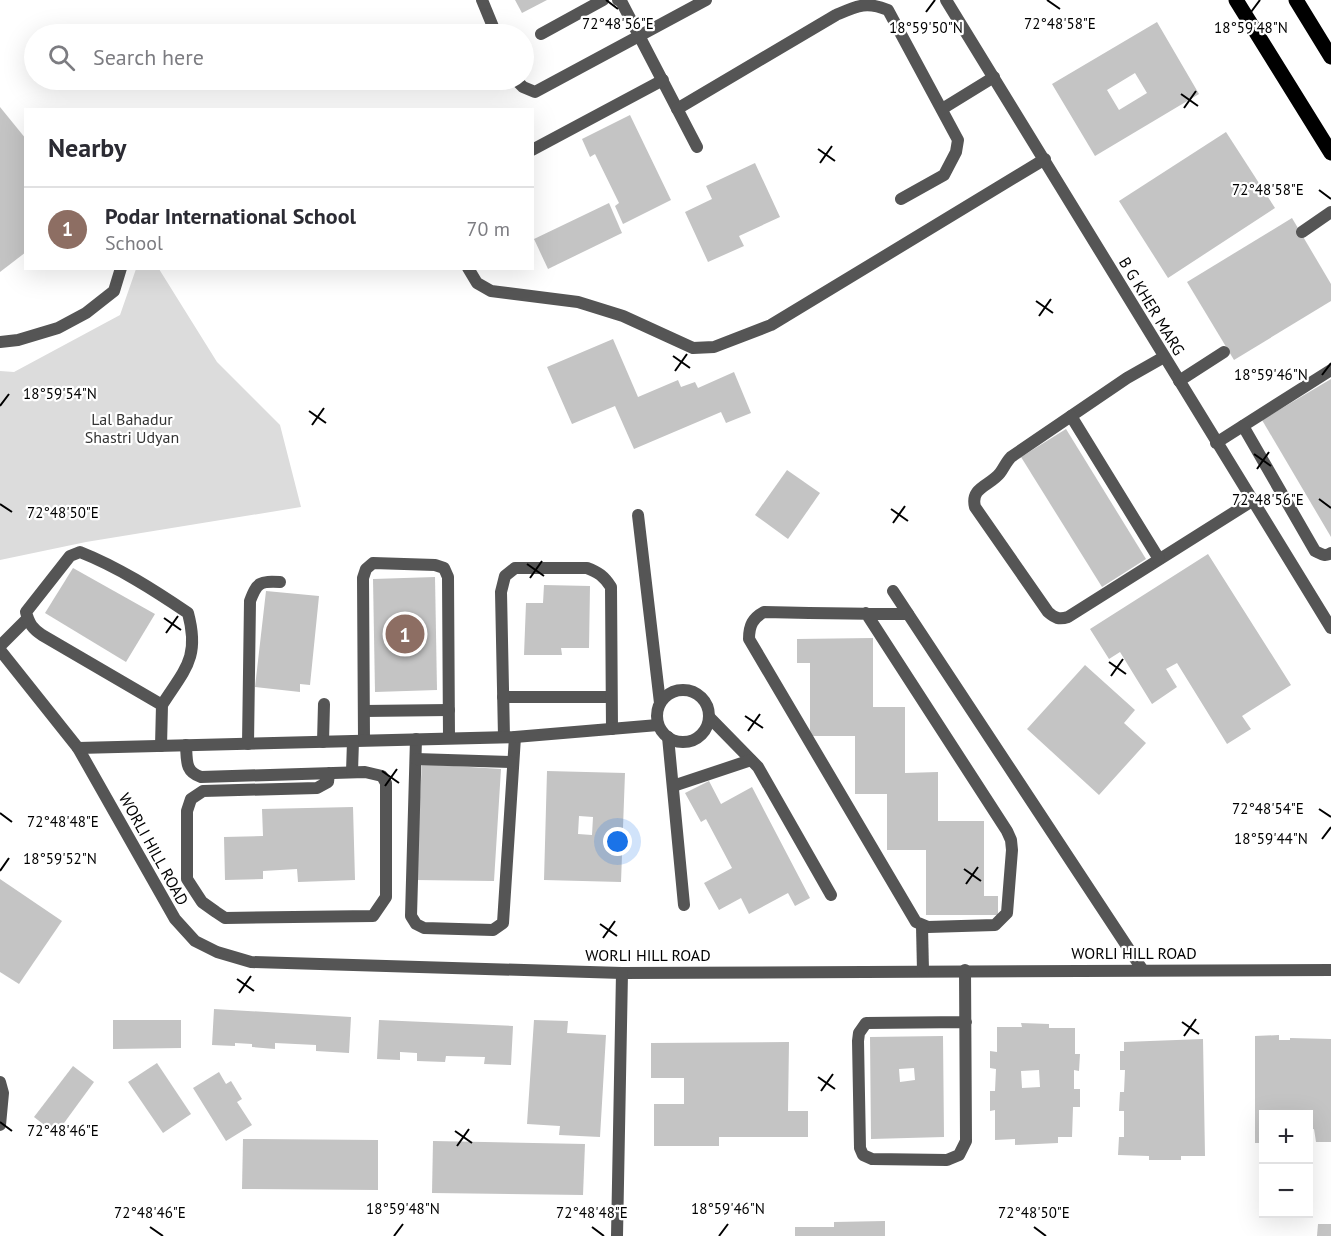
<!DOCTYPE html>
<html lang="en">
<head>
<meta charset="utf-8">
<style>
	body { margin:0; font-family:"PT Sans",sans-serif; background:#f2f2f3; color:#2b2b33 }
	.controls { position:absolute; right:18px; bottom:18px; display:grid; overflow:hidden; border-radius:0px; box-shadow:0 6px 24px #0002 }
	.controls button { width:54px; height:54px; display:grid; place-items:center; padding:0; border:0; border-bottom:2px solid #e1e1e2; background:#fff; color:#2b2b33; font:30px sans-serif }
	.you { position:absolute; left:618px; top:842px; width:21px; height:21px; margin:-15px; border:4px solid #fff; border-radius:50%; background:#1a73e8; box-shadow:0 0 0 9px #1a73e833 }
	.badge { display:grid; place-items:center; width:39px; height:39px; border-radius:50%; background:#0b8043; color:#fff; font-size:20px; font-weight:700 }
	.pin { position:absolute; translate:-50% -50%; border:3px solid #fff; box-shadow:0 2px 6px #0006 }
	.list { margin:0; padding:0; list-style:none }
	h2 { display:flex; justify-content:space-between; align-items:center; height:78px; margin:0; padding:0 24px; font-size:26px }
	h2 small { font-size:20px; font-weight:400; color:#7c7c81 }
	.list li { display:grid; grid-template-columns:39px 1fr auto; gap:18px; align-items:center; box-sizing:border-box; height:84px; padding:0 24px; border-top:2px solid #e1e1e2 }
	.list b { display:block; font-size:22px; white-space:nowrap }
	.list p { margin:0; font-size:20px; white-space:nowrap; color:#7c7c81 }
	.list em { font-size:20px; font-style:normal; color:#7c7c81 }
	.icon { flex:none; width:33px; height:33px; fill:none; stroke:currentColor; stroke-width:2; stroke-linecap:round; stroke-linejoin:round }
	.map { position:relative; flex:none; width:1331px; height:1236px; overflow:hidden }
	.search { position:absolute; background:#fff; box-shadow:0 6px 24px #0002; left:24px; top:24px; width:510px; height:66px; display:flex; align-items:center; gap:15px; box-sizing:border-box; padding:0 21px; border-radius:33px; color:#7c7c81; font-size:22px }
	.panel { position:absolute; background:#fff; box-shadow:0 6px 24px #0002; left:24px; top:108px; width:510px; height:162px; border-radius:0px }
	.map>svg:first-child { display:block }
</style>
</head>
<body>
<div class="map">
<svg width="1331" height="1236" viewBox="0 0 1331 1236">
	<rect width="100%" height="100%" fill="#fff"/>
	<path fill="#dcdcdc" d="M136,269H159L217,362L280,425L301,507L86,542L0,560V371L14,372L120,315Z"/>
	<g fill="#c4c4c4" fill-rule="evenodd">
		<path d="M515,0H547L522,13Z"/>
		<path d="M1157,22L1199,94L1095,156L1052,84ZM1135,73L1147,93L1119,110L1107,90Z"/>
		<path d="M0,107L26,139V252L0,272Z"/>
		<path d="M630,115L671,200L623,224L615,206L619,203L595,154L590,157L582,139Z"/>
		<path d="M1226,132L1275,208L1168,278L1119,201Z"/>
		<path d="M755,163L780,217L739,236L744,246L708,262L685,212L712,199L706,186Z"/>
		<path d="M609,203L622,233L548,269L534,239Z"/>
		<path d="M1292,218L1331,284V301L1234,360L1187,282Z"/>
		<path d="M613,339L638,397L678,380L681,387L695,382L698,388L734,372L751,413L726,423L721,412L634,449L615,406L572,424L547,367Z"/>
		<path d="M1331,379V537L1262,420Z"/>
		<path d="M1066,429L1146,559L1102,587L1021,457Z"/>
		<path d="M787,470L820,493L788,539L755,515Z"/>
		<path d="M1208,554L1291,685L1242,716L1251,729L1227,744L1177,663L1166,669L1177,687L1152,704L1120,652L1109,659L1090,629Z"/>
		<path d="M73,568L155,614L126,662L45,613Z"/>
		<path d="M435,577L437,690L375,692L373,579Z"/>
		<path d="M544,585L590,586L589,648H561L562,655H524L526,603H543Z"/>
		<path d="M266,591L319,596L310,685L300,684V692L255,687Z"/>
		<path d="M873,638V707H905V773L938,772V821H984V896H998V915H926V850H887V794H855V736H810V663H797V639Z"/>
		<path d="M1085,665L1135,710L1124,723L1146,743L1099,795L1027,729Z"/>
		<path d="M422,764L501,769L494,881L415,880Z"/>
		<path d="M547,771L625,773L621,882L544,880ZM579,816L593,817L592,835L578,834Z"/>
		<path d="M709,781L721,804L752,787L810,898L795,906L788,893L749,914L741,898L719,910L704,883L732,868L706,819L701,822L685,793Z"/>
		<path d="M353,807L355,880L298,882L297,869L263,871V879L225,880L224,837L263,836L262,809Z"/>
		<path d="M0,879L62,921L19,984L0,972Z"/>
		<path d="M214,1009L351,1017L349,1053L316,1051V1045L275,1043V1049L252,1047V1044L235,1043V1046L212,1045Z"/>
		<path d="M113,1020H181V1048L113,1049Z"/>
		<path d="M379,1020L513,1026L511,1065L484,1064L485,1057L446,1056L445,1062L417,1061V1053L400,1052V1060L377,1059Z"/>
		<path d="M534,1020L568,1021L567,1033L606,1035L600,1137L559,1135L560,1126L527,1124Z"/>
		<path d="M1021,1023L1049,1024V1028H1075V1054H1080L1079,1071L1074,1070V1089H1080V1107H1073L1072,1137H1058V1143L1015,1145V1139L995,1140V1110L990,1111V1091H995L996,1069L990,1068V1051L997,1052V1027H1022ZM1039,1070L1040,1087L1022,1088L1021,1071Z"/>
		<path d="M1279,1035V1040H1290V1038L1331,1039V1142H1316L1314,1129L1308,1130V1114H1264V1143H1255V1036Z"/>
		<path d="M943,1036L944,1137L871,1139L870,1037ZM914,1068L915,1080L900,1082L899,1069Z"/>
		<path d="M1203,1039L1205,1156H1181V1160H1149V1156L1118,1155L1119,1137H1124V1111H1119L1120,1092H1124L1125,1070H1120V1051H1124V1042Z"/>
		<path d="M789,1042L788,1111H808V1137H719V1146H654V1104H684V1078H651V1043Z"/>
		<path d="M157,1063L191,1114L163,1133L128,1082Z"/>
		<path d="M73,1066L94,1082L56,1134L34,1117Z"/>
		<path d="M219,1072L226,1084L231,1081L242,1099L237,1102L252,1125L226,1141L193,1088Z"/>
		<path d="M243,1139L378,1140V1190L242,1189Z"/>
		<path d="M433,1141L585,1144L583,1195L432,1193Z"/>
		<path d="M885,1221V1236H795V1227H834V1222Z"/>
		<path d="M1318,1224H1331V1236H1317Z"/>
	</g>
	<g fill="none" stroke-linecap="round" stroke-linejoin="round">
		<g stroke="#555" stroke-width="12">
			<path d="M1302,232L1331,212"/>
			<path d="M1164,357L1127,378L1011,457C1006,462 1004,468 1000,473C990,486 970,487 975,507L1048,612C1055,618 1059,620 1068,617L1252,501"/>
			<path d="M1179,381L1224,352"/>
			<path d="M1071,416L1159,559"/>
			<path d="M323,742L324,704"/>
			<path d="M248,744L250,601C257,582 260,581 280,582"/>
			<path d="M0,1082L3,1093L0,1125"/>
		</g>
		<g stroke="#555" stroke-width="12">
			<path d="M482,0L496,34"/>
			<path d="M618,0L621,1L697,147"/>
			<path d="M946,0L1331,628"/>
			<path d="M541,34L603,0"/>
			<path d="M516,80L523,87L535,92L706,0"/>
			<path d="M677,109L836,15C857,6 866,1 888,10L958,140L956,152L944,175L901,199"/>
			<path d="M942,109L994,77"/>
			<path d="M532,150L663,80"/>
			<path d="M468,268L477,283L491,291L578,302L623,316L693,348L714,347L771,325L1045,159"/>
			<path d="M0,342L18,340L58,328L86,313L114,291L121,268"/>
			<path d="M1243,426L1315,551C1321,554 1325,557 1331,553"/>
			<path d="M1216,443L1331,370"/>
			<path d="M638,515L660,703"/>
			<path d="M893,591L1142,969"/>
			<path d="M866,613L1007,831L1011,840L1012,850L1007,913L995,925L928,927L916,922L749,639C749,625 753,618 764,612C812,613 860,614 908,614"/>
			<path d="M0,646L27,619"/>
			<path d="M0,650L78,748L175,919L195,941L217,952L251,962L622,973L1331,970"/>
			<circle cx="683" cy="716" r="26"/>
			<path d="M503,697H611"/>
			<path d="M364,711L449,710"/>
			<path d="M710,718L758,767L831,895"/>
			<path d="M504,737L501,592L505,576L515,568H587C598,572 604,576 611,587L612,729"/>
			<path d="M668,737L684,905"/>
			<path d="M416,739L411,916L416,924L424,928L493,930L503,923L515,737"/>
			<path d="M364,740L363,578L366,569L373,563L435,565L444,568L448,577L449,738"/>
			<path d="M186,745C187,761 185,772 201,777L365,772L382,776L386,783V897L373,916L225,918L216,912L202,902L187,879V811L191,799L203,791L317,788L328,782L329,773"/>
			<path d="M161,746L162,705L42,635C33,629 29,624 26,612L70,556L80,552C118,567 154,590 188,613C200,658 185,669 162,705"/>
			<path d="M78,748L515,737L658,725"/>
			<path d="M416,759L512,762"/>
			<path d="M352,772L353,741"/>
			<path d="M673,786L751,760"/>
			<path d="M922,926L923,971"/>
			<path d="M965,970L966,1141L959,1155L947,1160L872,1159L863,1155L860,1148L858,1041L859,1033L866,1023L966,1022"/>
			<path d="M617,1236L622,973"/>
		</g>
		<g stroke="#000" stroke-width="15">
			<path d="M1236,0L1331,153"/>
			<path d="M1296,0L1331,57"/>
		</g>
	</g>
	<path fill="none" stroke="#000" stroke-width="2" d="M606,0L618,9M1047,0L1060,9M926,12L935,0M1251,12L1260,0M1181,94L1198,106M1184,108L1196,91M818,149L835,161M820,163L832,146M1319,190L1331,199M1036,301L1053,313M1039,316L1051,299M673,356L690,368M675,371L687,354M1322,375L1331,363M0,406L9,394M309,411L326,423M312,425L324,408M1254,454L1271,466M1257,469L1269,452M1319,499L1331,508M0,504L12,512M891,509L908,521M893,523L905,506M527,564L544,576M530,578L542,561M164,618L181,630M166,633L178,616M1109,662L1126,674M1111,676L1123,659M745,716L763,728M748,731L760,714M382,771L399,783M385,786L397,769M1319,809L1331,817M0,813L12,822M1322,839L1331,827M964,869L981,881M0,871L9,858M966,884L978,867M600,924L617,936M603,938L615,921M237,979L254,991M239,993L251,976M1182,1022L1199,1034M1184,1036L1196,1019M818,1077L835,1089M821,1091L833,1074M0,1122L12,1131M455,1131L472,1143M457,1146L469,1129M150,1227L163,1236M592,1227L604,1236M1034,1227L1046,1236M394,1236L403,1224M719,1236L728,1224"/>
	<g text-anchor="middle" stroke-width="4.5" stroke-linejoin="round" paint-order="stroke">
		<g font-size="16" fill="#000" stroke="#fff">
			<text transform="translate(1152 306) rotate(59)" y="6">B G KHER MARG</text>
			<text transform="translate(154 849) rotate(61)" y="6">WORLI HILL ROAD</text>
			<text x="1134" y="959">WORLI HILL ROAD</text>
			<text x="648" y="961">WORLI HILL ROAD</text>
		</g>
		<g font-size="16" fill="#333" stroke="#fff">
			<text x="132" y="425">Lal Bahadur<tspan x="132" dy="18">Shastri Udyan</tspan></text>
		</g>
	</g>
	<g font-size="15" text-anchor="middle" fill="#000" stroke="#fff" stroke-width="4.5" stroke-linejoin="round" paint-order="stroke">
		<text x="618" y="29">72°48'56"E</text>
		<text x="1060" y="29">72°48'58"E</text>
		<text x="926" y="33">18°59'50"N</text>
		<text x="1251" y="33">18°59'48"N</text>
		<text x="1268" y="195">72°48'58"E</text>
		<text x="1271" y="380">18°59'46"N</text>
		<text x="60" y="399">18°59'54"N</text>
		<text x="1268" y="505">72°48'56"E</text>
		<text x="63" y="518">72°48'50"E</text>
		<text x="1268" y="814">72°48'54"E</text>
		<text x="63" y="827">72°48'48"E</text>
		<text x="1271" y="844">18°59'44"N</text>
		<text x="60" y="864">18°59'52"N</text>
		<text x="63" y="1136">72°48'46"E</text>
		<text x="403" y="1214">18°59'48"N</text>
		<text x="728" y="1214">18°59'46"N</text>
		<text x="150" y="1218">72°48'46"E</text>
		<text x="592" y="1218">72°48'48"E</text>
		<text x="1034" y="1218">72°48'50"E</text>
	</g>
</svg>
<div class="controls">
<button>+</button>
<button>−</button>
</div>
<div class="you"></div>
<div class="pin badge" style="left:405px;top:634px;background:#8d6e63">1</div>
<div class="search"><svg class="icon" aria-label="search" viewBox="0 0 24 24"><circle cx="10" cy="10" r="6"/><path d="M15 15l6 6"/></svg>Search here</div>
<section class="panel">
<h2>Nearby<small></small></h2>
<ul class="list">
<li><span class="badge" style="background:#8d6e63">1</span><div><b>Podar International School</b><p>School</p></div><em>70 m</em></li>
</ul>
</section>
</div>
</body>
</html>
